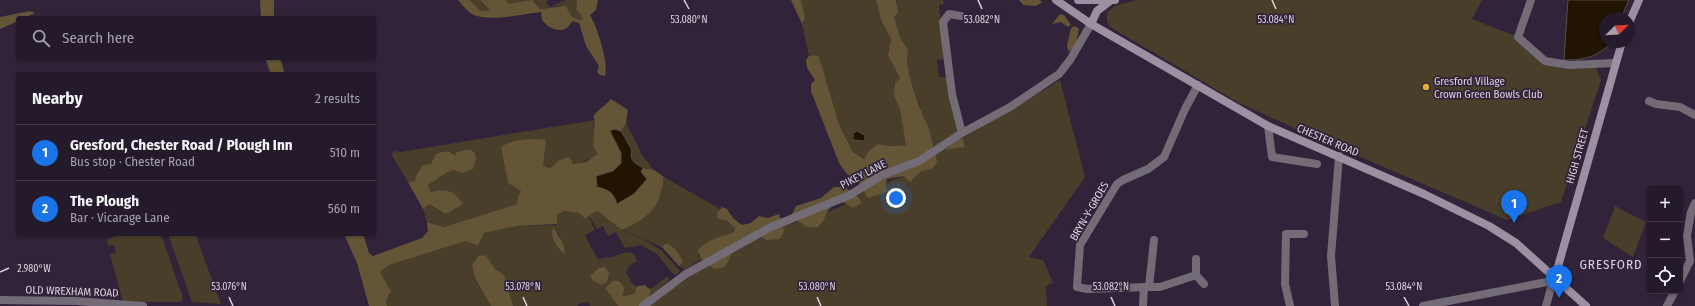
<!DOCTYPE html>
<html lang="en">
<head>
<meta charset="utf-8">
<style>
	body { margin:0; font-family:"Fira Sans Condensed",sans-serif; background:#2d2333; color:#f1f3f6 }
	.controls { position:absolute; right:12px; bottom:12px; display:grid; overflow:hidden; border-radius:4px; box-shadow:0 1px 3px #0004 }
	.controls button { width:36px; height:36px; display:grid; place-items:center; padding:0; border:0; border-bottom:1px solid #423847; background:#251a2b; color:#f1f3f6; font:20px sans-serif }
	.compass { position:absolute; left:1599px; top:12px; width:36px; height:36px; border-radius:50%; background:#251a2b; box-shadow:0 1px 3px #0004; rotate:66deg }
	.you { position:absolute; left:896px; top:198px; width:14px; height:14px; margin:-10px; border:3px solid #fff; border-radius:50%; background:#1a73e8; box-shadow:0 0 0 6px #1a73e833 }
	.badge { display:grid; place-items:center; width:26px; height:26px; border-radius:50%; background:#1a73e8; color:#fff; font-size:13px; font-weight:700 }
	.pin { position:absolute; translate:-50% -33px; filter:drop-shadow(0 1px 2px #0008) }
	.pin::after { content:''; position:absolute; top:21px; width:14px; height:12px; background:inherit; clip-path:polygon(0 0,100% 0,50% 100%) }
	.list { margin:0; padding:0; list-style:none }
	h2 { display:flex; justify-content:space-between; align-items:center; height:52px; margin:0; padding:0 16px; font-size:17px }
	h2 small { font-size:13px; font-weight:400; color:#a3a1a9 }
	.list li { display:grid; grid-template-columns:26px 1fr auto; gap:12px; align-items:center; box-sizing:border-box; height:56px; padding:0 16px; border-top:1px solid #423847 }
	.list b { display:block; font-size:15px; white-space:nowrap }
	.list p { margin:0; font-size:13px; white-space:nowrap; color:#a3a1a9 }
	.list em { font-size:13px; font-style:normal; color:#a3a1a9 }
	.icon { flex:none; width:22px; height:22px; fill:none; stroke:currentColor; stroke-width:2; stroke-linecap:round; stroke-linejoin:round }
	.map { position:relative; flex:none; width:1695px; height:306px; overflow:hidden }
	.search { position:absolute; background:#251a2b; box-shadow:0 1px 3px #0004; left:16px; top:16px; width:360px; height:44px; display:flex; align-items:center; gap:10px; box-sizing:border-box; padding:0 14px; border-radius:4px; color:#a3a1a9; font-size:15px }
	.panel { position:absolute; background:#251a2b; box-shadow:0 1px 3px #0004; left:16px; top:72px; width:360px; height:164px; border-radius:4px }
	.map>svg:first-child { display:block }
</style>
</head>
<body>
<div class="map">
<svg width="1695" height="306" viewBox="0 0 1695 306">
	<rect width="100%" height="100%" fill="#312339"/>
	<g fill="#483e2a" fill-rule="evenodd">
		<path d="M470,0H480L490,10L480,11Z"/>
		<path d="M506,0H548L546,3L550,7L566,0H577L576,10L582,16V20C573,20 566,12 559,6L540,9L532,0L508,5Z"/>
		<path d="M801,0H876L881,20L891,39L888,56L900,78L894,96L900,108L907,145L892,146L878,144L865,159L853,152L840,127L819,58L815,55L809,56L802,24L805,18Z"/>
		<path d="M896,0H943L944,4L939,5L944,59L937,60L939,77H946L957,128V133L934,147L910,78L907,62L908,50L900,37L894,17L898,12Z"/>
		<path d="M1137,0H1482L1472,19L1518,37L1545,61L1594,64L1601,80L1561,202L1507,220L1321,140L1239,103L1110,27L1107,21V13L1114,6Z"/>
		<path d="M1060,80L1085,177L1029,257L1043,260L1053,283L1046,286L1047,306H647L708,265L783,226L826,213L845,204L864,191L903,176L936,154Z"/>
		<path d="M595,120L593,145L597,154C582,165 576,165 558,161L550,168L543,166V152L535,139L506,144L501,148L509,183L521,191L518,196L517,204L444,227L427,222L423,209L429,203L438,210L443,189L431,192L428,185C437,180 444,173 453,170L462,173L470,149L456,152L455,156L452,152L443,151L435,155L431,164L415,181L408,182L391,154L395,151L401,152Z"/>
		<path d="M626,123L642,155L654,170C643,168 628,165 632,150L621,131Z"/>
		<path d="M664,177L720,209L717,213L735,228L734,232L726,235L698,255L701,259L685,270L679,266L683,262L666,243L662,247L623,230L644,217L657,203Z"/>
		<path d="M1615,206L1646,222L1633,257L1603,238Z"/>
		<path d="M565,211L579,213L585,219L589,217L595,230L585,235L598,260C603,257 606,258 611,257C619,256 626,249 634,254L637,261L629,266L626,273L631,280L630,281L637,287L634,294L622,296L613,281L605,288L618,306H590L589,302L578,304V306H513L504,275L495,269L486,255L478,256L472,265L475,278L491,306H387L386,300L391,291L380,272L389,265L466,241L478,246L484,233L517,226L557,225V215ZM553,227L559,235L564,254L554,242Z"/>
		<path d="M597,211L622,230L647,241L661,250L680,271L676,275L671,272L658,255L641,245L625,248L616,232L608,236L603,226L597,229L589,216Z"/>
		<path d="M119,234H161L183,298L181,302H123L110,254L116,253L114,245L108,246L107,240Z"/>
		<path d="M168,234H195L221,304L192,302Z"/>
		<path d="M668,276L669,280L649,297L651,291L648,288H652Z"/>
	</g>
	<g fill="#635536">
		<path d="M260,0H274V18H261Z"/>
		<path d="M458,0H470L480,11L490,10L480,0H506L508,4L532,0L540,9L566,6C569,13 572,20 582,20V16L576,10L577,0H598L596,10L590,15C597,27 609,62 605,76L600,75L597,72L599,66L586,46L579,23L572,21C565,36 550,30 542,20L541,12C523,14 494,21 477,16C469,14 464,7 458,0Z"/>
		<path d="M791,0H801L805,18L802,24Z"/>
		<path d="M876,0H896L898,13L894,17L900,37L908,50L907,62L910,78L918,103L930,132L937,162L932,169L921,171L910,182L903,176L887,179L886,183L887,192L868,198L860,184L847,174L839,163L811,91V84L815,80L807,68L806,60L809,56L815,55L819,57L840,127L853,152L864,159L869,151L878,144L892,146L906,145L900,109L894,96L895,83L900,78L888,56L891,39L881,20Z"/>
		<path d="M1019,0H1040L1042,2L1036,6L1023,5Z"/>
		<path d="M30,11L35,13L24,18H18V21L0,29V17Z"/>
		<path d="M1060,14L1064,15L1071,25L1068,27L1061,22L1052,24Z"/>
		<path d="M1075,26L1079,29L1076,45L1069,52L1067,46L1071,28Z"/>
		<path d="M265,58H280L285,74H271Z"/>
		<path d="M611,99L628,110L626,123L621,131L614,129L610,132L621,153V163L613,171L596,176L614,195L618,204L643,168L654,170L664,177C662,185 661,196 657,203C651,215 634,225 622,230L597,211L585,219L579,213L565,211L557,215V224L517,226L484,233L478,246L466,241L389,265L380,272L391,291L386,300L387,306H369L357,263L344,234H363L369,253L373,256L422,238L428,231L427,222L444,227L517,204L518,196L521,191L508,183L501,147C512,139 533,138 546,140L543,166L550,168L558,161L569,157L573,164L586,162L597,154L593,145L595,120L593,117C598,109 605,106 611,99Z"/>
		<path d="M963,138L964,147L945,150L956,141Z"/>
		<path d="M470,149L475,153L476,159L473,169L462,173L453,170C444,173 437,180 428,185L431,192C445,188 455,191 463,204L446,214L429,204L423,209L408,182L415,181L416,176L423,165L431,164L435,155C442,151 449,149 455,156L456,152Z"/>
		<path d="M834,187H845L860,199L861,203L853,208L841,201C821,211 830,216 817,228L807,227L792,217L791,216L796,206L821,198Z"/>
		<path d="M722,207L727,209L733,218L742,225L751,223L759,216L768,218L779,214L784,231L780,239L766,240L757,234L730,249L731,255L725,267L714,269L701,259L698,250C708,239 721,237 734,232L735,228L726,220L718,219L717,213Z"/>
		<path d="M553,227L563,243L565,255C556,246 550,239 553,227Z"/>
		<path d="M666,243C675,247 679,253 683,262L679,266L662,247Z"/>
		<path d="M486,255L495,269L504,275L513,306H491L475,278L472,265L478,256Z"/>
		<path d="M605,267L609,273L607,282L602,285L593,281L590,276L599,268Z"/>
		<path d="M613,281H619L624,288L623,296L634,294L637,286L645,285L651,291L649,297L639,306H618L605,288Z"/>
	</g>
	<g fill="#211400" stroke="#594d44">
		<path d="M1568,0H1629L1621,18H1605V42L1612,43C1595,57 1587,60 1564,60Z"/>
		<path d="M614,129L621,131L632,150C629,161 635,163 643,168L641,172L647,179L634,194L617,204C613,192 609,190 597,187L596,176L613,171L621,163V153L610,131Z"/>
		<path d="M857,131L865,135V141L853,140V133Z"/>
	</g>
	<g fill="none" stroke-linecap="round" stroke-linejoin="round">
		<g stroke="#736c77" stroke-width="8">
			<path d="M1531,0L1518,37L1545,61L1569,65L1615,63"/>
			<path d="M961,16L949,14L943,22L952,94L962,133"/>
			<path d="M1649,101L1656,104L1680,107L1695,115"/>
			<path d="M1268,126L1272,157L1317,164"/>
			<path d="M1154,240L1149,287L1087,289L1077,287L1080,245L1117,184L1123,180L1148,169L1164,157L1185,109L1198,85"/>
			<path d="M1196,259V275L1204,284"/>
			<path d="M1680,281L1690,261L1687,236L1691,212L1695,203"/>
			<path d="M1149,287H1160L1196,275"/>
			<path d="M0,300L76,301L143,306"/>
			<path d="M643,306L686,274L771,227L850,195L882,175L919,161L962,133L1010,107L1059,74L1070,60L1091,24"/>
			<path d="M1143,306L1144,287"/>
			<path d="M1290,306L1285,284L1286,234H1304"/>
			<path d="M1335,306L1331,256L1339,156"/>
			<path d="M1423,306L1552,281"/>
			<path d="M1546,306L1554,277"/>
			<path d="M1667,306L1675,291"/>
		</g>
		<g stroke="#9c91a3" stroke-width="8">
			<path d="M1056,0L1091,24L1268,126L1424,194L1489,226L1516,243L1586,306"/>
			<path d="M1078,0H1115"/>
			<path d="M1629,23L1639,0"/>
			<path d="M1091,24L1097,11L1110,1"/>
			<path d="M1555,277L1622,42"/>
		</g>
	</g>
	<path fill="none" stroke="#dcd3e1" stroke-width="1.5" d="M684,0L689,9M978,0L982,9M1272,0L1276,9M0,272L9,268M229,297L233,306M523,297L527,306M817,297L821,306M1111,297L1115,306M1404,297L1409,306"/>
	<circle fill="#e2af34" stroke="#312339" stroke-width="1.5" cx="1426" cy="87" r="4"/>
	<g text-anchor="middle" stroke-width="3.5" stroke-linejoin="round" paint-order="stroke">
		<g font-size="11" fill="#dcd3e1" stroke="#312339" text-anchor="start">
			<text x="1434" y="85">Gresford Village<tspan x="1434" dy="13">Crown Green Bowls Club</tspan></text>
		</g>
		<g font-size="11" fill="#dcd3e1" stroke="#312339">
			<text transform="translate(1328 140) rotate(23)" y="4">CHESTER ROAD</text>
			<text transform="translate(1577 156) rotate(-74)" y="4">HIGH STREET</text>
			<text transform="translate(863 174) rotate(-27)" y="4">PIKEY LANE</text>
			<text transform="translate(1089 211) rotate(-60)" y="4">BRYN-Y-GROES</text>
			<text transform="translate(72 291) rotate(2)" y="4">OLD WREXHAM ROAD</text>
		</g>
		<g font-size="13" letter-spacing="1" fill="#dcd3e1" stroke="#312339">
			<text x="1611" y="269">GRESFORD</text>
		</g>
	</g>
	<g font-size="10" text-anchor="middle" fill="#dcd3e1" stroke="#312339" stroke-width="3.5" stroke-linejoin="round" paint-order="stroke">
		<text x="689" y="23">53.080°N</text>
		<text x="982" y="23">53.082°N</text>
		<text x="1276" y="23">53.084°N</text>
		<text x="34" y="272">2.980°W</text>
		<text x="229" y="290">53.076°N</text>
		<text x="523" y="290">53.078°N</text>
		<text x="817" y="290">53.080°N</text>
		<text x="1111" y="290">53.082°N</text>
		<text x="1404" y="290">53.084°N</text>
	</g>
</svg>
<div class="controls">
<button>+</button>
<button>−</button>
<button><svg class="icon" aria-label="locate" viewBox="0 0 24 24"><circle cx="12" cy="12" r="6"/><path d="M12 2v4M12 18v4M2 12h4M18 12h4"/></svg></button>
</div>
<svg class="compass" viewBox="-18 -18 36 36"><path d="M0-13l5 13h-10z" fill="#e53935"/><path d="M0 13l5-13h-10z" fill="#a3a1a9"/></svg>
<div class="you"></div>
<div class="pin badge" style="left:1514px;top:223px">1</div>
<div class="pin badge" style="left:1559px;top:298px">2</div>
<div class="search"><svg class="icon" aria-label="search" viewBox="0 0 24 24"><circle cx="10" cy="10" r="6"/><path d="M15 15l6 6"/></svg>Search here</div>
<section class="panel">
<h2>Nearby<small>2 results</small></h2>
<ul class="list">
<li><span class="badge">1</span><div><b>Gresford, Chester Road / Plough Inn</b><p>Bus stop · Chester Road</p></div><em>510 m</em></li>
<li><span class="badge">2</span><div><b>The Plough</b><p>Bar · Vicarage Lane</p></div><em>560 m</em></li>
</ul>
</section>
</div>
</body>
</html>
